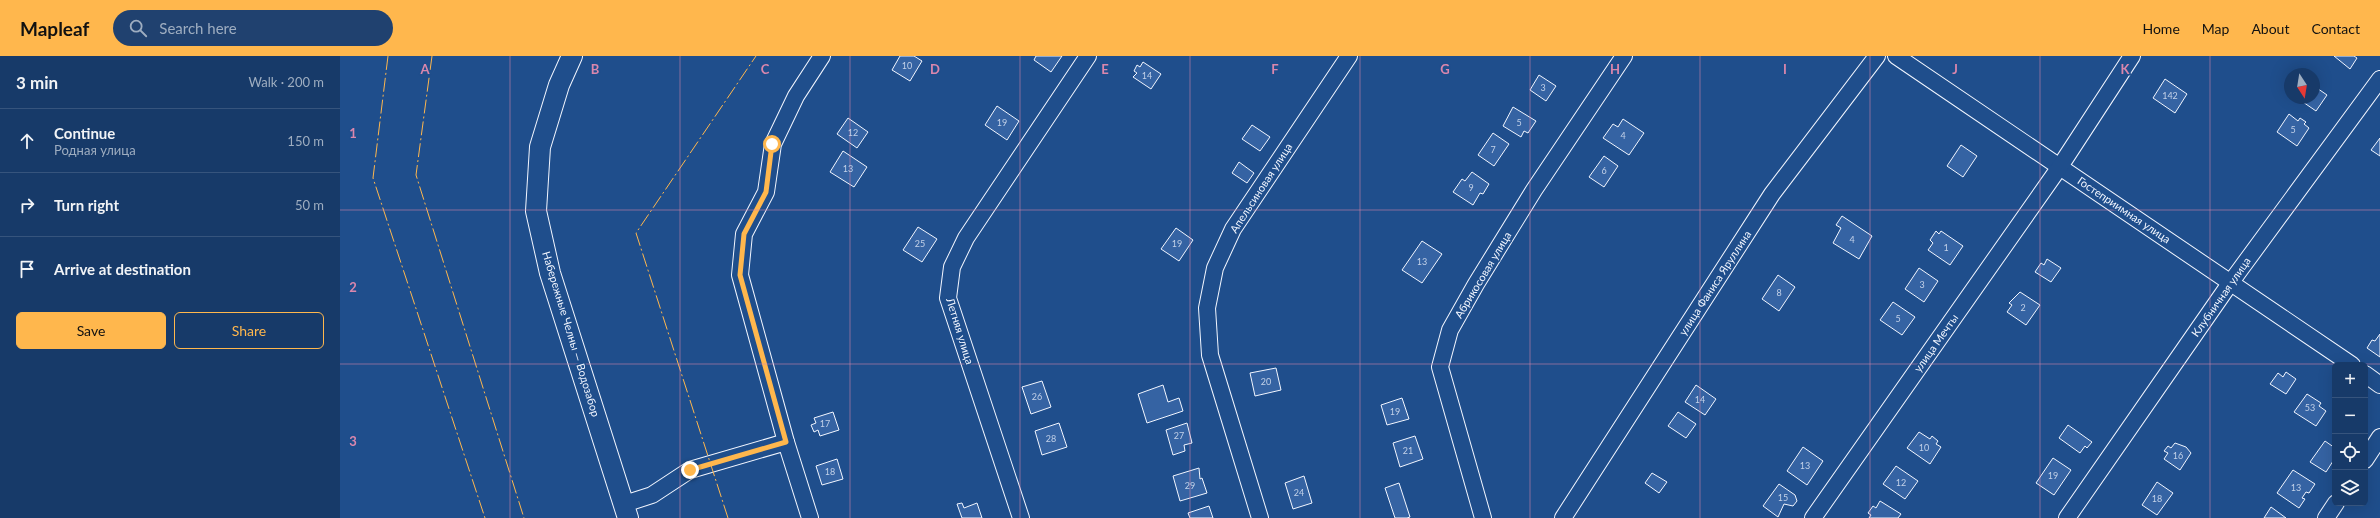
<!DOCTYPE html>
<html lang="en">
<head>
<meta charset="utf-8">
<style>
	body { margin:0; font-family:Lato,sans-serif; background:#20416f; color:#f1f3f6 }
	.controls { position:absolute; right:12px; bottom:12px; display:grid; overflow:hidden; border-radius:6px; box-shadow:0 4px 16px #0002 }
	.controls button { width:36px; height:36px; display:grid; place-items:center; padding:0; border:0; border-bottom:1px solid #36547d; background:#173a69; color:#f1f3f6; font:20px sans-serif }
	.compass { position:absolute; left:1944px; top:12px; width:36px; height:36px; border-radius:50%; background:#173a69; box-shadow:0 4px 16px #0002; rotate:168deg }
	.stop { position:absolute; width:12px; height:12px; margin:-9px; border:3px solid #ffb74d; border-radius:50%; background:#fff }
	.stop.end { background:#ffb74d; border-color:#fff; box-shadow:0 1px 4px #0008 }
	.list { margin:0; padding:0; list-style:none }
	h2 { display:flex; justify-content:space-between; align-items:center; height:52px; margin:0; padding:0 16px; font-size:17px }
	h2 small { font-size:13px; font-weight:400; color:#9eadc0 }
	.list li { display:grid; grid-template-columns:26px 1fr auto; gap:12px; align-items:center; box-sizing:border-box; height:64px; padding:0 16px; border-top:1px solid #36547d }
	.list b { display:block; font-size:15px; white-space:nowrap }
	.list p { margin:0; font-size:13px; white-space:nowrap; color:#9eadc0 }
	.list em { font-size:13px; font-style:normal; color:#9eadc0 }
	.actions { display:flex; gap:8px; padding:12px 16px }
	.actions a { flex:1; padding:9px 0; border:1px solid #ffb74d; border-radius:6px; text-align:center; font-size:14px; color:#ffb74d }
	.actions .main { background:#ffb74d; color:#111 }
	.icon { flex:none; width:22px; height:22px; fill:none; stroke:currentColor; stroke-width:2; stroke-linecap:round; stroke-linejoin:round }
	.map { position:relative; flex:none; width:2040px; height:462px; overflow:hidden }
	header { display:flex; align-items:center; gap:24px; box-sizing:border-box; height:56px; padding:0 20px; background:#ffb74d; color:#111 }
	header strong { font-size:19px }
	nav { display:flex; gap:22px; margin-inline-start:auto; font-size:14px }
	.search { width:280px; height:36px; background:#20416f; display:flex; align-items:center; gap:10px; box-sizing:border-box; padding:0 14px; border-radius:22px; color:#9eadc0; font-size:15px }
	main { display:flex }
	aside { flex:1; background:#173a69 }
	.map>svg:first-child { display:block }
</style>
</head>
<body>
<header>
<strong>Mapleaf</strong>
<div class="search"><svg class="icon" aria-label="search" viewBox="0 0 24 24"><circle cx="10" cy="10" r="6"/><path d="M15 15l6 6"/></svg>Search here</div>
<nav><a>Home</a><a>Map</a><a>About</a><a>Contact</a></nav>
</header>
<main>
<aside>
<h2>3 min<small>Walk · 200 m</small></h2>
<ul class="list">
<li><svg class="icon" aria-label="ahead" viewBox="0 0 24 24"><path d="M12 20V5M6 11l6-6 6 6"/></svg><div><b>Continue</b><p>Родная улица</p></div><em>150 m</em></li>
<li><svg class="icon" aria-label="right" viewBox="0 0 24 24"><path d="M7 20v-9h11M14 6l5 5-5 5"/></svg><div><b>Turn right</b></div><em>50 m</em></li>
<li><svg class="icon" aria-label="arrive" viewBox="0 0 24 24"><path d="M6 21V4h12l-3 4 3 4H6"/></svg><div><b>Arrive at destination</b></div></li>
</ul>
<div class="actions"><a class="main">Save</a><a>Share</a></div>
</aside>
<div class="map">
<svg width="2040" height="462" viewBox="0 0 2040 462">
	<rect width="100%" height="100%" fill="#1f4e8c"/>
	<g fill="#3563a3" stroke="#f2f6ff">
		<path d="M560,0H574L582,5L570,25L552,14Z"/>
		<path d="M696,0H722L711,16L694,4Z"/>
		<path d="M1994,0H2014L2017,2L2010,13Z"/>
		<path d="M803,6L821,18L811,33L793,21L797,17L794,15L797,9L800,11Z"/>
		<path d="M1199,19L1216,30L1206,45L1190,34Z"/>
		<path d="M1825,23L1847,38L1835,57L1813,42Z"/>
		<path d="M1974,30L1987,39L1976,55L1960,44L1962,42H1974Z"/>
		<path d="M657,50L679,65L667,84L645,69Z"/>
		<path d="M1173,51L1196,65L1188,77L1184,75L1181,81L1163,70Z"/>
		<path d="M1949,58L1958,65L1960,62L1966,66L1964,68L1969,72L1957,90L1937,76Z"/>
		<path d="M508,62L528,76L517,92L497,78Z"/>
		<path d="M1283,63L1304,77L1289,99L1263,82L1273,68L1278,71Z"/>
		<path d="M912,69L930,81L920,95L902,83Z"/>
		<path d="M1153,77L1169,88L1154,110L1138,99Z"/>
		<path d="M2040,82V100L2031,94Z"/>
		<path d="M1621,89L1637,100L1623,121L1607,110Z"/>
		<path d="M503,95L527,111L514,131L490,116Z"/>
		<path d="M1264,100L1278,110L1264,131L1249,121Z"/>
		<path d="M899,106L914,117L907,127L892,117Z"/>
		<path d="M1132,116L1149,128L1143,138L1140,137L1133,149L1113,136L1122,123L1125,125Z"/>
		<path d="M1502,160L1532,180L1519,203L1493,187L1501,172L1496,169Z"/>
		<path d="M578,171L597,183L582,206L563,194Z"/>
		<path d="M836,172L853,184L839,205L821,193Z"/>
		<path d="M1596,175L1599,178L1601,175L1623,190L1610,209L1588,194L1593,187L1590,184Z"/>
		<path d="M1082,185L1102,198L1082,227L1062,214Z"/>
		<path d="M1707,203L1721,212L1711,226L1695,216L1701,207L1704,209Z"/>
		<path d="M1579,212L1598,225L1584,246L1565,233Z"/>
		<path d="M1438,219L1455,231L1439,255L1422,243Z"/>
		<path d="M1680,236L1700,249L1686,269L1667,256L1672,249L1669,247Z"/>
		<path d="M1553,246L1575,261L1562,279L1540,264Z"/>
		<path d="M2040,278V301L2027,292L2032,284L2035,285Z"/>
		<path d="M936,312L941,334L915,340L910,317Z"/>
		<path d="M1946,316L1956,323L1946,338L1930,328L1938,317L1943,321Z"/>
		<path d="M702,325L711,351L691,358L682,331Z"/>
		<path d="M823,329L828,346L839,342L843,355L807,367L798,338Z"/>
		<path d="M1356,329L1376,343L1365,359L1345,346Z"/>
		<path d="M1967,338L1981,347L1979,350L1986,355L1976,370L1954,356Z"/>
		<path d="M1062,342L1069,363L1047,369L1041,349Z"/>
		<path d="M493,356L499,374L480,380L478,374L474,376L471,369L476,367L474,362Z"/>
		<path d="M1338,356L1356,368L1346,382L1328,370Z"/>
		<path d="M719,367L727,391L702,399L695,375Z"/>
		<path d="M847,367L852,387L844,389L845,395L833,399L826,374Z"/>
		<path d="M1728,369L1752,386L1747,392L1745,390L1740,397L1719,382Z"/>
		<path d="M1579,376L1590,383L1592,380L1598,385L1596,388L1601,391L1590,408L1567,392Z"/>
		<path d="M1075,380L1083,403L1060,411L1053,387Z"/>
		<path d="M1985,385L1995,392V402L1986,416L1970,406Z"/>
		<path d="M1835,387L1846,391L1851,397L1840,414L1824,403L1828,397L1824,395L1828,390L1831,392Z"/>
		<path d="M1463,391L1483,405L1467,429L1447,415Z"/>
		<path d="M1713,402L1731,414L1714,439L1696,427Z"/>
		<path d="M497,403L503,423L482,429L476,410Z"/>
		<path d="M1556,410L1578,425L1565,443L1543,428Z"/>
		<path d="M859,412L860,423L862,422L867,437L840,445L833,420Z"/>
		<path d="M1953,414L1975,428L1969,437L1966,436L1962,442L1965,443L1959,452L1937,437Z"/>
		<path d="M1312,417L1327,426L1319,437L1305,427Z"/>
		<path d="M964,420L972,447L953,453L945,427Z"/>
		<path d="M1817,426L1833,437L1817,459L1802,449Z"/>
		<path d="M1059,427L1070,461L1067,462H1055L1045,432Z"/>
		<path d="M1439,428L1455,439L1457,445L1453,450L1444,448L1438,461L1423,450Z"/>
		<path d="M1540,445L1561,458L1558,462H1529L1531,459L1528,457L1533,450L1536,452Z"/>
		<path d="M622,447L624,452L637,447L642,462H622L617,448Z"/>
		<path d="M869,450L873,462H850L848,457Z"/>
		<path d="M1931,451L1946,462H1924Z"/>
	</g>
	<g fill="none" stroke-linecap="round" stroke-linejoin="round">
		<defs>
			<g id="minor">
				<path d="M1556,0L2012,309"/>
				<path d="M2025,318L2040,329"/>
				<path d="M2025,404L2040,381"/>
				<path d="M284,448L312,439L350,414L446,386"/>
				<path d="M470,462L446,386L400,219L404,178L426,136L433,88L456,40L482,0"/>
				<path d="M681,462L608,242L612,211L626,182L748,0"/>
				<path d="M920,462L870,299L867,252L875,212L893,173L1009,0"/>
				<path d="M1143,462L1100,311L1110,274L1136,228L1194,134L1284,0"/>
				<path d="M1223,462L1432,138L1537,0"/>
				<path d="M1473,462L1719,112L1792,0"/>
				<path d="M1727,462L1891,226L2040,23"/>
				<path d="M1986,462L1996,447"/>
			</g>
			<path id="major" d="M232,0L219,29L200,91L196,155L210,217L288,462"/>
		</defs>
		<use href="#minor" stroke="#f2f6ff" stroke-width="18"/>
		<use href="#major" stroke="#f2f6ff" stroke-width="22"/>
		<use href="#minor" stroke="#1f4e8c" stroke-width="16"/>
		<use href="#major" stroke="#1f4e8c" stroke-width="20"/>
		<g stroke="#ffb74d" stroke-width="1" stroke-dasharray="14 3 2 3" stroke-linecap="butt">
			<path d="M48,0L33,122L145,462"/>
			<path d="M92,0L76,119L184,462"/>
			<path d="M388,462L296,177L416,0"/>
		</g>
	</g>
	<g fill="none" stroke-linecap="round" stroke-linejoin="round">
		<path stroke="#ffb74d" stroke-width="5" d="M350,414L446,386L400,219L404,178L426,136L432,88"/>
	</g>
	<path fill="none" stroke="#da87ad" stroke-width="1" stroke-opacity="0.55" d="M170,0V462M340,0V462M510,0V462M680,0V462M850,0V462M1020,0V462M1190,0V462M1360,0V462M1530,0V462M1700,0V462M1870,0V462M0,154H2040M0,308H2040"/>
	<g text-anchor="middle" stroke-width="3" stroke-linejoin="round" paint-order="stroke">
		<g font-size="9" fill="#c3d1e8">
			<text x="567" y="13">10</text>
			<text x="807" y="23">14</text>
			<text x="1203" y="35">3</text>
			<text x="1830" y="43">142</text>
			<text x="662" y="70">19</text>
			<text x="1179" y="70">5</text>
			<text x="1953" y="77">5</text>
			<text x="513" y="80">12</text>
			<text x="1283" y="83">4</text>
			<text x="1153" y="97">7</text>
			<text x="508" y="116">13</text>
			<text x="1264" y="118">6</text>
			<text x="1131" y="135">9</text>
			<text x="1512" y="187">4</text>
			<text x="580" y="191">25</text>
			<text x="837" y="191">19</text>
			<text x="1606" y="195">1</text>
			<text x="1082" y="209">13</text>
			<text x="1582" y="232">3</text>
			<text x="1439" y="240">8</text>
			<text x="1683" y="255">2</text>
			<text x="1558" y="266">5</text>
			<text x="926" y="329">20</text>
			<text x="697" y="344">26</text>
			<text x="1360" y="347">14</text>
			<text x="1970" y="355">53</text>
			<text x="1055" y="359">19</text>
			<text x="485" y="371">17</text>
			<text x="839" y="383">27</text>
			<text x="711" y="386">28</text>
			<text x="1584" y="395">10</text>
			<text x="1068" y="398">21</text>
			<text x="1838" y="403">16</text>
			<text x="1465" y="413">13</text>
			<text x="490" y="419">18</text>
			<text x="1713" y="423">19</text>
			<text x="1561" y="430">12</text>
			<text x="850" y="433">29</text>
			<text x="1956" y="435">13</text>
			<text x="959" y="440">24</text>
			<text x="1443" y="445">15</text>
			<text x="1817" y="446">18</text>
		</g>
		<g font-size="11" fill="#f2f6ff" stroke="#1f4e8c">
			<text transform="translate(921 132) rotate(-57)" y="4">Апельсиновая улица</text>
			<text transform="translate(1784 154) rotate(34)" y="4">Гостеприимная улица</text>
			<text transform="translate(1143 219) rotate(-59)" y="4">Абрикосовая улица</text>
			<text transform="translate(1375 227) rotate(-57)" y="4">улица Фаниса Яруллина</text>
			<text transform="translate(1881 241) rotate(-55)" y="4">Клубничная улица</text>
			<text transform="translate(620 275) rotate(73)" y="4">Летняя улица</text>
			<text transform="translate(231 278) rotate(73)" y="4">Набережные Челны — Водозабор</text>
			<text transform="translate(1596 287) rotate(-55)" y="4">улица Мечты</text>
		</g>
	</g>
	<g font-size="13" text-anchor="middle" font-weight="bold" fill="#da87ad" stroke="#1f4e8c" stroke-width="3" stroke-linejoin="round" paint-order="stroke">
		<text x="85" y="18">A</text>
		<text x="255" y="18">B</text>
		<text x="425" y="18">C</text>
		<text x="595" y="18">D</text>
		<text x="765" y="18">E</text>
		<text x="935" y="18">F</text>
		<text x="1105" y="18">G</text>
		<text x="1275" y="18">H</text>
		<text x="1445" y="18">I</text>
		<text x="1615" y="18">J</text>
		<text x="1785" y="18">K</text>
		<text x="13" y="82">1</text>
		<text x="13" y="236">2</text>
		<text x="13" y="390">3</text>
	</g>
</svg>
<div class="controls">
<button>+</button>
<button>−</button>
<button><svg class="icon" aria-label="locate" viewBox="0 0 24 24"><circle cx="12" cy="12" r="6"/><path d="M12 2v4M12 18v4M2 12h4M18 12h4"/></svg></button>
<button><svg class="icon" aria-label="layers" viewBox="0 0 24 24"><path d="M12 4l9 5-9 5-9-5zM3 14l9 5 9-5"/></svg></button>
</div>
<svg class="compass" viewBox="-18 -18 36 36"><path d="M0-13l5 13h-10z" fill="#e53935"/><path d="M0 13l5-13h-10z" fill="#9eadc0"/></svg>
<div class="stop" style="left:432px;top:88px"></div>
<div class="stop end" style="left:350px;top:414px"></div>
</div>
</main>
</body>
</html>
